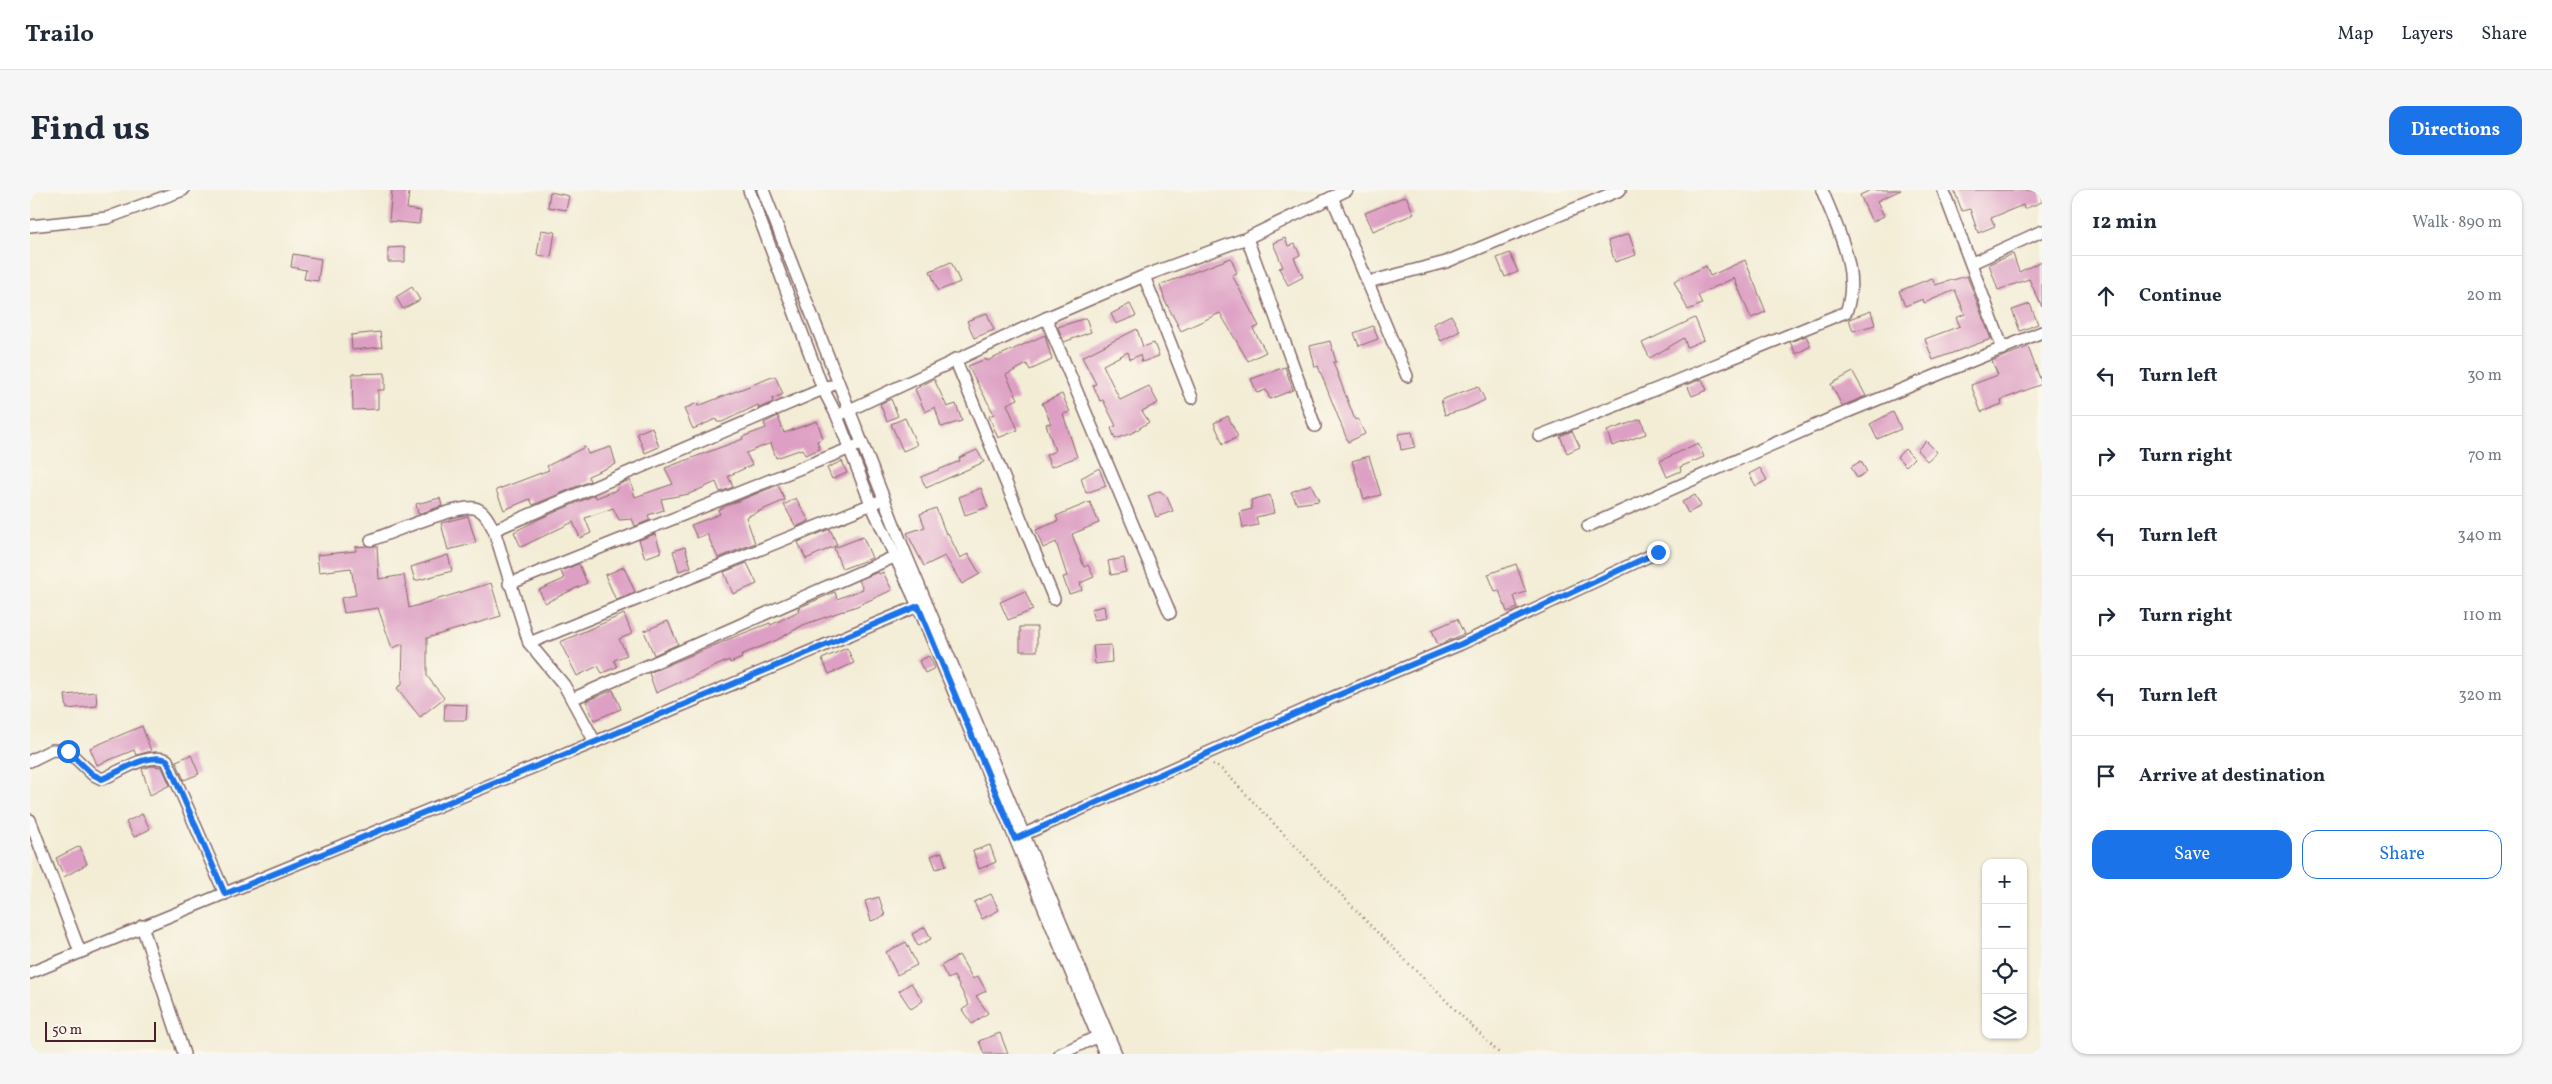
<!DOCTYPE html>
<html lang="en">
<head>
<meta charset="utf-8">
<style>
	body { margin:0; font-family:Vollkorn,serif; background:#f6f6f7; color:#1f2937 }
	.controls { position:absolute; right:15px; bottom:15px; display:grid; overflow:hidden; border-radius:10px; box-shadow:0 1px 4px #0004 }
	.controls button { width:45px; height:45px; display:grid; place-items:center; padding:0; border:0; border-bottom:1px solid #e0e1e3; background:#fff; color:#1f2937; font:25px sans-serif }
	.scale { position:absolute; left:15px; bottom:12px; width:111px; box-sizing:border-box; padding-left:5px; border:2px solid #4a1f2b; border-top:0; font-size:14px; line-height:18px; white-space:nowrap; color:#4a1f2b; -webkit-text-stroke:4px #fbf7ec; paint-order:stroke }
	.stop { position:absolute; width:15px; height:15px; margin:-11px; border:4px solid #1a73e8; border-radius:50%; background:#fff }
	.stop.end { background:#1a73e8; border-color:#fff; box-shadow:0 1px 5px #0008 }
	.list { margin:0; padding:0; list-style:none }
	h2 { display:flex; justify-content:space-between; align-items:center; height:65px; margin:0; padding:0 20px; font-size:21px }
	h2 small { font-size:16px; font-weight:400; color:#747a83 }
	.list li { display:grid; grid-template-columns:32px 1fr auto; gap:15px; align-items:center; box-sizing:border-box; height:80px; padding:0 20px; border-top:1px solid #e0e1e3 }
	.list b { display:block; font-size:19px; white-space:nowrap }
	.list em { font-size:16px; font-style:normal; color:#747a83 }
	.actions { display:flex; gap:10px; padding:15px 20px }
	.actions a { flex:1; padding:11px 0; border:1px solid #1a73e8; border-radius:15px; text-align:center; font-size:18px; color:#1a73e8 }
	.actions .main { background:#1a73e8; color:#fff }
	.icon { flex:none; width:28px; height:28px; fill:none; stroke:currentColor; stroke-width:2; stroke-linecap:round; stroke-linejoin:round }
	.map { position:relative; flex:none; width:2012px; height:864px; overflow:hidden; border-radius:15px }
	header { display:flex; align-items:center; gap:30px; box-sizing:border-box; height:70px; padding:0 25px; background:#fff; border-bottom:1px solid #e0e1e3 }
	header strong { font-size:24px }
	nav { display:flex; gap:28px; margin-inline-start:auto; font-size:18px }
	.intro { display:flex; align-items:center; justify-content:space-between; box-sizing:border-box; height:120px; padding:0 30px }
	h1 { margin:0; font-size:35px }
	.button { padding:12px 22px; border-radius:15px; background:#1a73e8; color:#fff; font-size:18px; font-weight:700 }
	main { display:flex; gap:30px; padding:0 30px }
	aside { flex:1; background:#fff; border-radius:15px; box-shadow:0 1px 4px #0004 }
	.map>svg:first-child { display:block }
</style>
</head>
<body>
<header>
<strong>Trailo</strong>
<nav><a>Map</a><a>Layers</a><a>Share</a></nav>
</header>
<div class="intro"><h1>Find us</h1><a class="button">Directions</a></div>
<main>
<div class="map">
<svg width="2012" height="864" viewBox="0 0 2012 864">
	<rect width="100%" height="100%" fill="#fbf7ec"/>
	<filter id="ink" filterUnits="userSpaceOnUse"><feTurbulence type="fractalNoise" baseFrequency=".02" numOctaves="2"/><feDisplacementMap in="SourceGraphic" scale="10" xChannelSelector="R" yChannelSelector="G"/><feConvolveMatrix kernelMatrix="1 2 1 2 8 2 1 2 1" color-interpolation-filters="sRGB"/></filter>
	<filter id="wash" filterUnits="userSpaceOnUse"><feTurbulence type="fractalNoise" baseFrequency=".0096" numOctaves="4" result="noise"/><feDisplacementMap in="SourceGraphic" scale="20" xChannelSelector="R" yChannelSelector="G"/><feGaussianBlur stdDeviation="1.12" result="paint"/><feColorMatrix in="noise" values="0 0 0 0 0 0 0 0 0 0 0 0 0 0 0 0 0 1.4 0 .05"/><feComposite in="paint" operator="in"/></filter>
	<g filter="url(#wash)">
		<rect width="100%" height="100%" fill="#f3edd6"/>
		<g id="blocks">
			<g fill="#dd9fc3">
				<path d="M362,0L379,2L377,19L391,21L389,34L359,31Z"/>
				<path d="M1841,0H1871L1847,11L1854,26L1842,32L1830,5Z"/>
				<path d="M1924,0H2010L2012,12L1994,19L1993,15L1961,28L1965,36L1948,43L1940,19L1932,21Z"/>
				<path d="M520,2L539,6L536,20L518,17Z"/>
				<path d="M1376,6L1384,24L1343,41L1335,23Z"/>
				<path d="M511,40L525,42L521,67L507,65Z"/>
				<path d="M1599,44L1606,65L1585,72L1578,51Z"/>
				<path d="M1255,48L1258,56L1265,54L1270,65L1264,68L1273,87L1258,95L1249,78L1253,77L1243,53Z"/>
				<path d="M375,57V72H358V58Z"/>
				<path d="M1480,63L1488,82L1475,87L1467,68Z"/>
				<path d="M263,64L291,69L288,91L274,89L276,80L261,77Z"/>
				<path d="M1983,64L1989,82L2012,71V117L1999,89L1968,100L1959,74Z"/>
				<path d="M1201,68L1207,83L1202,85L1229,136L1223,139L1236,162L1218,171L1190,123L1151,141L1135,111L1130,95Z"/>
				<path d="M1715,70L1736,122L1721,128L1704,88L1668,105L1672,114L1658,120L1644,91L1676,76L1680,86Z"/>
				<path d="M921,72L930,92L908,101L900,81Z"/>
				<path d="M1937,86L1961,149L1903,170L1895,149L1930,136L1926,128L1935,124L1925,100L1894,113L1893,109L1875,116L1869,101L1902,88L1905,95Z"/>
				<path d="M382,97L390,110L373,119L366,107Z"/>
				<path d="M1100,114L1106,126L1086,134L1081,124Z"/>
				<path d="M2000,114L2008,134L1990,141L1982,120Z"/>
				<path d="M1841,121L1845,135L1823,141L1819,129Z"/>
				<path d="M957,123L964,140L944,148L937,131Z"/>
				<path d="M1421,125L1430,141L1411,151L1403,134Z"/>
				<path d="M1056,128L1061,142L1034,152L1028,137Z"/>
				<path d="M1665,128L1674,150L1657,157L1654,148L1620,168L1612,153Z"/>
				<path d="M1343,136L1348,149L1329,156L1324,143Z"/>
				<path d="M1107,139L1113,157L1124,153L1129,166L1112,172L1110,165L1100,169L1098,162L1073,175L1090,210L1119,196L1128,213L1112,221L1119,232L1102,243L1085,249L1081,238L1086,236L1073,210L1070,211L1063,195L1066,194L1052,167Z"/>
				<path d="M350,142L352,157L322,160L321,145Z"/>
				<path d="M1015,145L1022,170L1000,180L997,174L976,185L988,209L977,214L988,240L968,248L959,226L964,224L938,176L956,169L957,171Z"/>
				<path d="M1776,146L1781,156L1766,164L1760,152Z"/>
				<path d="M1300,151L1306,172H1303L1325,230L1328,229L1335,244L1318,252L1288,176L1285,177L1280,156Z"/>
				<path d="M1998,157L2012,194L1971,210L1972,214L1951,222L1941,195L1968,185L1962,171Z"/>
				<path d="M1255,177L1263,200L1240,209L1236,200L1227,203L1221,189Z"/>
				<path d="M1823,182L1836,206L1812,216L1801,194Z"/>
				<path d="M355,183V200H348V219L323,220L322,184Z"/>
				<path d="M745,186L753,204L742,209L743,212L729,218L728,215L692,232H687L686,229L663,239L654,219L667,213L668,216Z"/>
				<path d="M904,189L917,217L926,214L932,231L911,237L905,217L895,222L885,199Z"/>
				<path d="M1672,189L1677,200L1662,206L1657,195Z"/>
				<path d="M1448,196L1455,210L1436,219L1415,225L1411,210Z"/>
				<path d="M1032,204L1040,222L1033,224L1047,267L1021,277L1016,265L1025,261L1016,234L1021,233L1012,213Z"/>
				<path d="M861,209L868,226L857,231L850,214Z"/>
				<path d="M1863,222L1871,239L1847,249L1840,234Z"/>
				<path d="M748,226L754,243L787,231L793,248L787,251L790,259L775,265L772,259L746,268L741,253L716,263L722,275L698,286L703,297L690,302L686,292L659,304L631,309L634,320L618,325L620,330L605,336L602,329L589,330L583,318L555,328L561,343L550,348L543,332L491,357L484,342L509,329L565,305L566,308L589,299L587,295L600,290L605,307L643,294L635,278L713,249L712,247L736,238L734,233Z"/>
				<path d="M1198,226L1208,247L1193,254L1184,233Z"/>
				<path d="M875,228L887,255L873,261L861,234Z"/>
				<path d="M1611,229L1616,244L1582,256L1577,241Z"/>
				<path d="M622,237L629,257L615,263L607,243Z"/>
				<path d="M1542,241L1550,257L1537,263L1530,246Z"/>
				<path d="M1382,242L1385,257L1371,260L1368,244Z"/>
				<path d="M1896,251L1907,262L1897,271L1887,260Z"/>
				<path d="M1668,253L1674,267L1650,277L1651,281L1637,287L1630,271Z"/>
				<path d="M555,257L558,264L581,257L586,274L558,286L560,291L503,315L500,309L474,320L466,300L519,280L517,276Z"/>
				<path d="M1875,259L1884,268L1876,276L1867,267Z"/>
				<path d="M947,260L954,272L896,298L891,287L930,271L929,268Z"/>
				<path d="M1339,266L1351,305L1334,309L1322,271Z"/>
				<path d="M812,271L817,283L802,289L797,278Z"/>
				<path d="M1831,271L1837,282L1827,288L1821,277Z"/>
				<path d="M1069,278L1076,296L1056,303L1051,288Z"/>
				<path d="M1730,278L1737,290L1726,296L1719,284Z"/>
				<path d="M1281,294L1289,311L1267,314L1261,302Z"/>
				<path d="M748,295L755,310L716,327L725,353L688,368L677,344L667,348L661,335L690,324L688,320L696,316Z"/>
				<path d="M951,298L958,317L935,325L929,307Z"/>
				<path d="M1130,301L1137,307L1143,321L1126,327L1118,306Z"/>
				<path d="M1240,305L1244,323L1226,327L1228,335L1213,338L1210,322L1222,319L1221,310Z"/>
				<path d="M1665,305L1671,316L1658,323L1652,312Z"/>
				<path d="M410,308L412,316L388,324L386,314Z"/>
				<path d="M766,308L779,331L766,337L754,315Z"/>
				<path d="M1060,312L1069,333L1042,344L1054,377L1058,375L1064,387L1050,393L1052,400L1039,404L1033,387L1037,386L1026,352L1013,358L1006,340L1028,331L1026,326Z"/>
				<path d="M906,318L916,344L918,343L930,368L938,364L950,384L932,394L915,366L894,376L877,343L895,337L890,324Z"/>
				<path d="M438,326L446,353L418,360L411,333Z"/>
				<path d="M800,339L807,355L776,369L768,352Z"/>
				<path d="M625,344L631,362L615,368L609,350Z"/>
				<path d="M833,347L842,368L812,379L804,358Z"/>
				<path d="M337,356H347L349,389L374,385L379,418L461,393L471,426L397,448V486L414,508L390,527L367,498L372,494L373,454L362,458L348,418L314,423L311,408L326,405L321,378L289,382L287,365L326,361L325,357Z"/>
				<path d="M655,357L661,377L649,381L643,361Z"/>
				<path d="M418,365L422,381L385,391L381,377Z"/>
				<path d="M1094,368L1096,382L1081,385L1078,371Z"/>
				<path d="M717,373L727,394L703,404L694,382Z"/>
				<path d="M549,374L557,393L515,413L509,400L534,389L531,381Z"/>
				<path d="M1486,374L1496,402L1484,406L1488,418L1477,422L1469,400L1465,401L1458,384Z"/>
				<path d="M594,377L605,402L586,410L575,385Z"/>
				<path d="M848,382L849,384L853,382L862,400L827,416L773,435L747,450L711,465L712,468L700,473L699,470L626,503L619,483L704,447L740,433L741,435L769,421L768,418L805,402L807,409L833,399L829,390Z"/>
				<path d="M995,401L1003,420L978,430L970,412Z"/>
				<path d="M1074,416L1076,428L1064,430L1061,419Z"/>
				<path d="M594,424L602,444L589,449L597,465L584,470L587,477L572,483L568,476L547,486L530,452Z"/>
				<path d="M1427,429L1434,444L1408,455L1402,440Z"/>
				<path d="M638,431L648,454L624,465L614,441Z"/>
				<rect x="990" y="437" width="17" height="24"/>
				<path d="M1081,455L1082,472L1065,474L1063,456Z"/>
				<path d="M817,458L824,473L799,484L792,469Z"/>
				<path d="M899,466L905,478L895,483L889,471Z"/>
				<path d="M583,500L591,519L564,530L556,511Z"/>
				<path d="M66,502L67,516L37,519L35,505Z"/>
				<path d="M415,514L437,515L436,530H414Z"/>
				<path d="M112,536L121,561L106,565L104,560L67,575L60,558Z"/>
				<path d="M161,565L169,584L154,590L146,571Z"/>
				<path d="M122,576L132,577L140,595L120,605L112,579Z"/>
				<path d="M112,624L120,639L104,647L96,632Z"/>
				<path d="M960,655L966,672L949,679L943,661Z"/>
				<path d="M50,656L57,674L34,687L26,668Z"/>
				<path d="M912,662L916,676L906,679L901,666Z"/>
				<path d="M961,704L969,720L952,729L944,712Z"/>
				<path d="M849,707L855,726L841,731L835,711Z"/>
				<path d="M895,737L901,749L888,756L882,744Z"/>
				<path d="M876,752L887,775L867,785L856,762Z"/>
				<path d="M929,765L943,789L948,786L956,801L946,806L958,823L942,834L932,820L939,815L924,786L918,789L911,776Z"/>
				<path d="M881,793L893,811L881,819L869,801Z"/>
				<path d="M970,843L978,864H954L949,851Z"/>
			</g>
		</g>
	</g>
	<g filter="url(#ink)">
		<use href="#blocks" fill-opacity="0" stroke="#856767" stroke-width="1"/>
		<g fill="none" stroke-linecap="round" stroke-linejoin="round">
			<defs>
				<g id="minor">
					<path d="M719,0L793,199L807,226L841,314L888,416L1075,864"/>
					<path d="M733,0L874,360L1086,864"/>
					<path d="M1913,0L1973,159"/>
					<path d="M1302,7L1377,186"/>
					<path d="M0,36L77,28L153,0"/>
					<path d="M1217,48L1285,236"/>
					<path d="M1942,73L2012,41"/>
					<path d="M1114,86L1162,208"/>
					<path d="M1338,92L1416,72L1590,0"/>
					<path d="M1016,128L1140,423"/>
					<path d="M925,169L1024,409"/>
					<path d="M813,223L1016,128L1114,86L1217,48L1317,0"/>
					<path d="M1509,246C1612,206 1713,163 1816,122C1831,82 1807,38 1792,0"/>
					<path d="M1558,336L1800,229L2012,142"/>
					<path d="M341,350C361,343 426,315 444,318C455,320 459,332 464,340"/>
					<path d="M479,394L826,256"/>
					<path d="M499,453L847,312"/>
					<path d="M542,509L864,367"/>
					<path d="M565,552L534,495L499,453L464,340L800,196"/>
					<path d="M0,571L22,560L38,561L62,584L72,589C90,582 117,562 137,570L195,704"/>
					<path d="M0,630L50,762"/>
					<path d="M988,647L1299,509L1431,454L1628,362"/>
					<path d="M112,736L154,864"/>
					<path d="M0,783L565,552L888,416"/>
					<path d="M1030,864L1073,844"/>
				</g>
			</defs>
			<use href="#minor" stroke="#856767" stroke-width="14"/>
			<path stroke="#856767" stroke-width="2.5" stroke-dasharray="1 4" stroke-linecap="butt" d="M1183,574L1194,581L1341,736L1470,864"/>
			<use href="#minor" stroke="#fff" stroke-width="11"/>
		</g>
	</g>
	<g fill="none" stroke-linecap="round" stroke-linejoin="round" filter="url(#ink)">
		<path stroke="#1a73e8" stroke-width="6" d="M38,561L62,584L72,589C90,582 117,562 137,570L195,704L565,552L888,416L985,649L1299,509L1431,454L1628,362"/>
	</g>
</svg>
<div class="controls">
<button>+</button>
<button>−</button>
<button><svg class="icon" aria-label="locate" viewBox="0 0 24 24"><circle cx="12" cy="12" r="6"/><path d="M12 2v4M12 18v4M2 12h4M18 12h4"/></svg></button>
<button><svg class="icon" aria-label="layers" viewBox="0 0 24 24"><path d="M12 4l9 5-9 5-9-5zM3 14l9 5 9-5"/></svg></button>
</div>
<div class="scale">50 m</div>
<div class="stop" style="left:38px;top:561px"></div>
<div class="stop end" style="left:1628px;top:362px"></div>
</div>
<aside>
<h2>12 min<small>Walk · 890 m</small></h2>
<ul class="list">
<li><svg class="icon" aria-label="ahead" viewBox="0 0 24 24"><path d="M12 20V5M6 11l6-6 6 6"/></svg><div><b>Continue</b></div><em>20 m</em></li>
<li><svg class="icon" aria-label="left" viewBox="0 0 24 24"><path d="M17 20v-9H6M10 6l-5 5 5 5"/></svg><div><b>Turn left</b></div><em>30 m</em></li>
<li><svg class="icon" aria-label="right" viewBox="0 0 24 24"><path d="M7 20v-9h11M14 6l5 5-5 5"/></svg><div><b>Turn right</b></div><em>70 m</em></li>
<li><svg class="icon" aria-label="left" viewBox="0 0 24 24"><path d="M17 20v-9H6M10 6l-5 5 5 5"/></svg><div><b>Turn left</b></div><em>340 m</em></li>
<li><svg class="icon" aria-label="right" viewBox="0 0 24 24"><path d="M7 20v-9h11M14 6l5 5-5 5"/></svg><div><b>Turn right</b></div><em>110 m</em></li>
<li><svg class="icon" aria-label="left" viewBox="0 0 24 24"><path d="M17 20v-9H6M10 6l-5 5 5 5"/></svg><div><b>Turn left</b></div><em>320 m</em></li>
<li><svg class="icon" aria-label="arrive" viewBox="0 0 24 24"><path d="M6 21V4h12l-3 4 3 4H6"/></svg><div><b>Arrive at destination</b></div></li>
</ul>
<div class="actions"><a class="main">Save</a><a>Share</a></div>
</aside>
</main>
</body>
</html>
